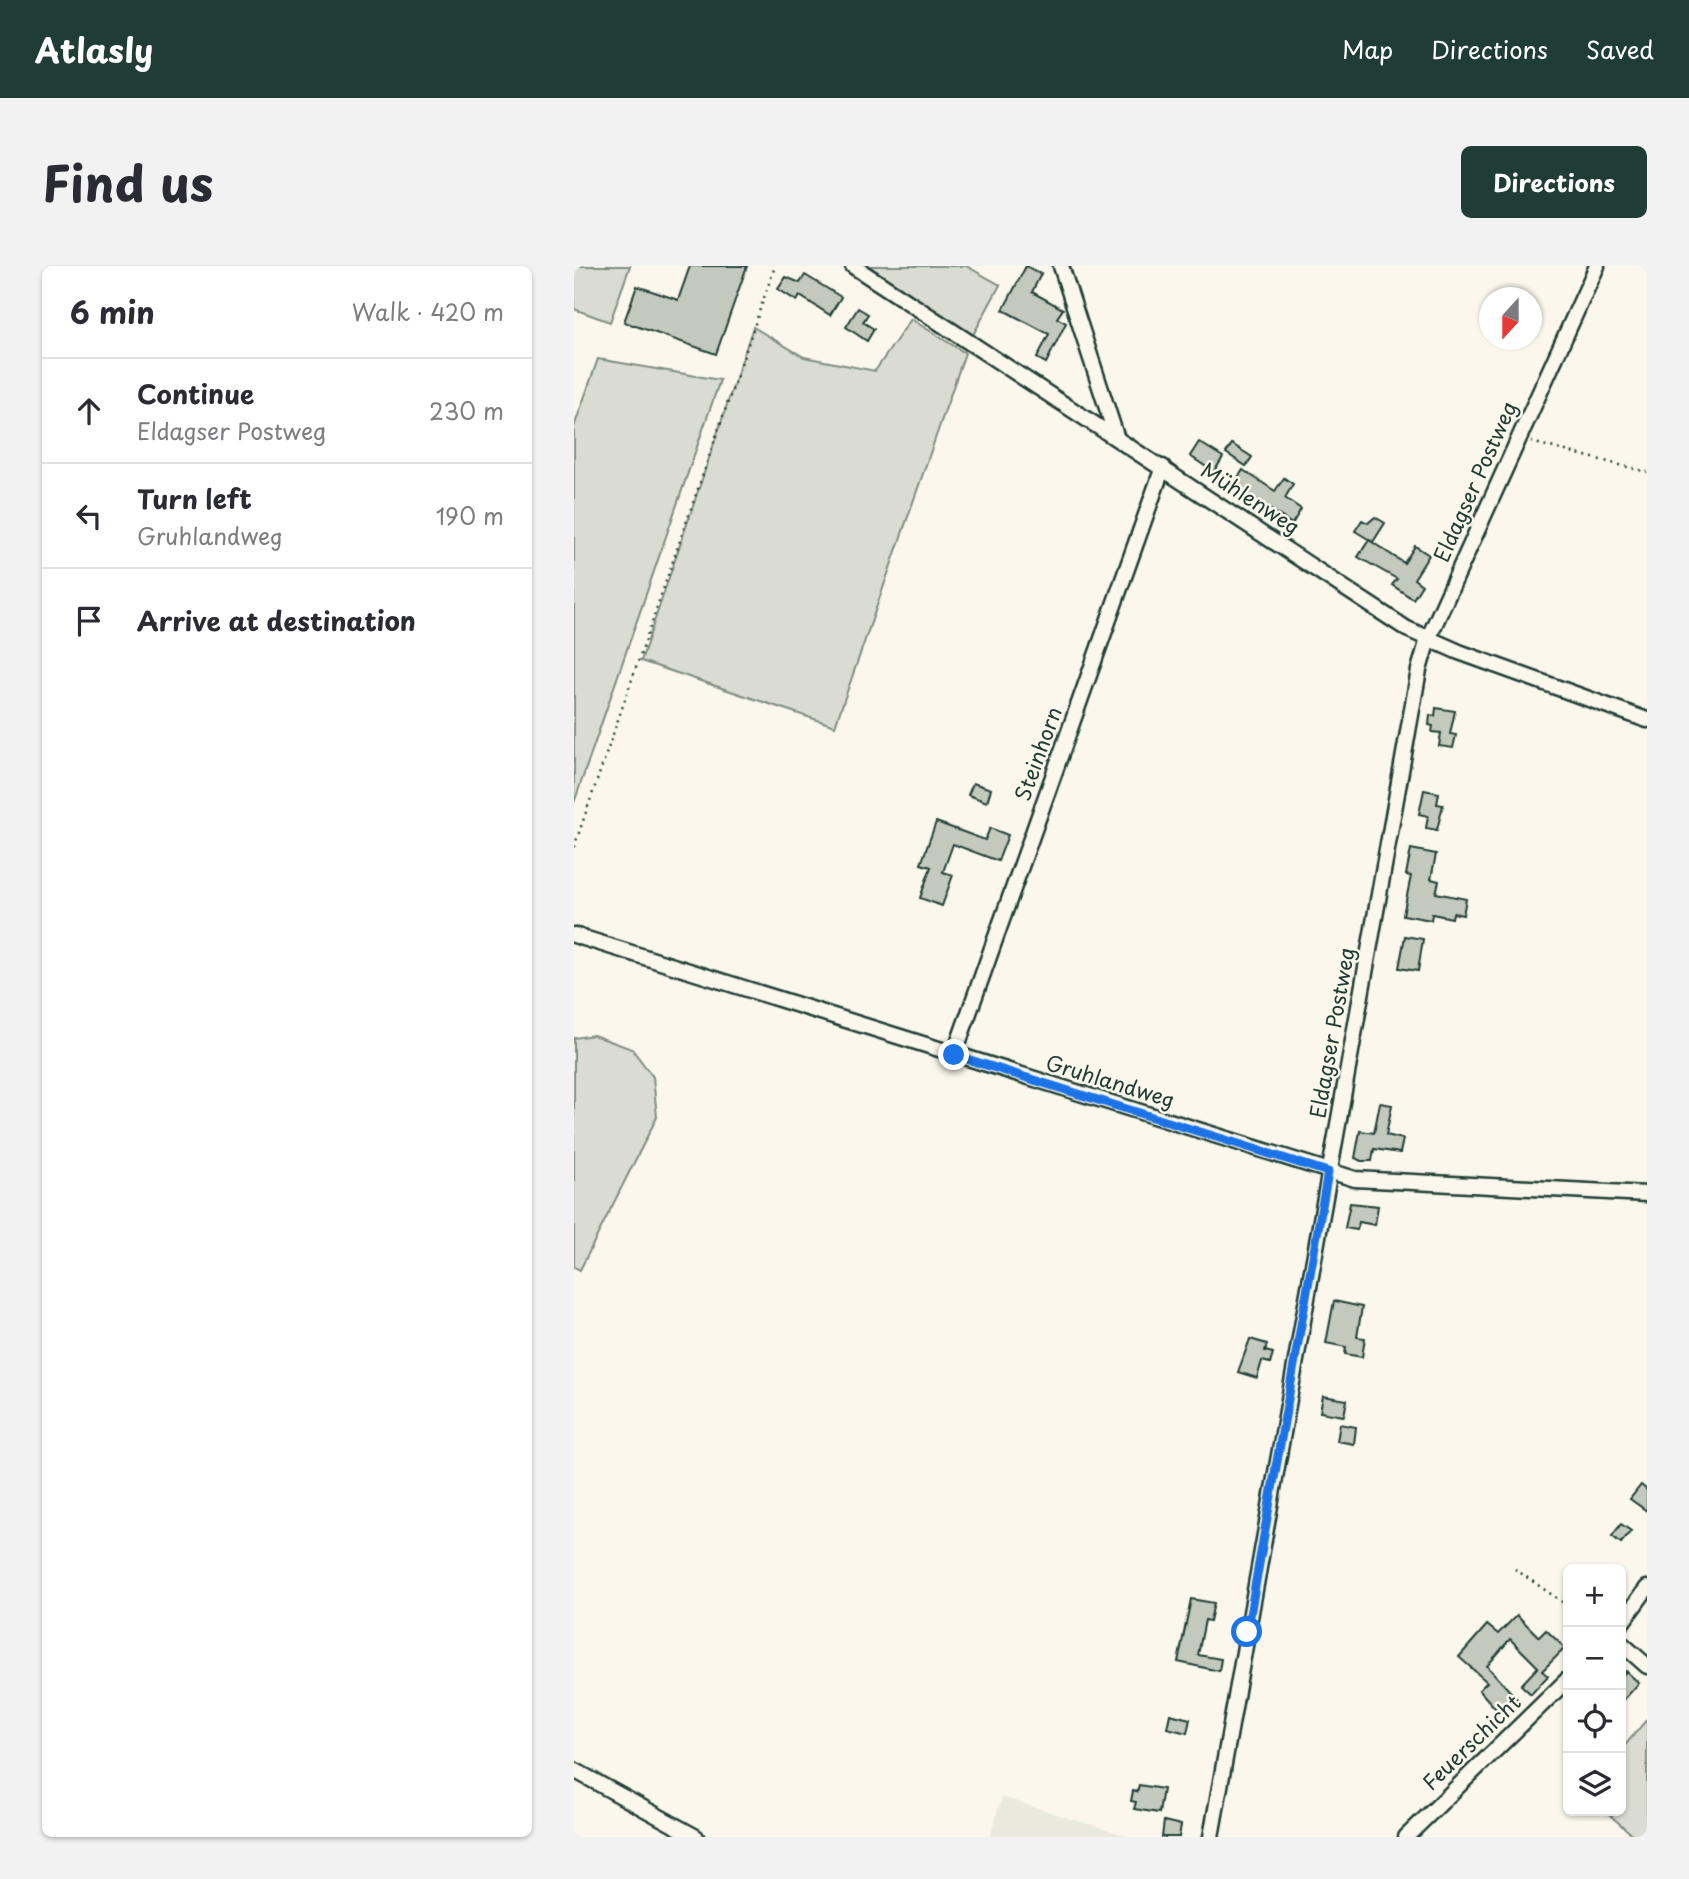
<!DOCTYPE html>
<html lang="en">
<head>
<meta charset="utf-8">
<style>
	body { margin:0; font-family:"Playpen Sans",sans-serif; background:#f2f2f3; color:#2b2b33 }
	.controls { position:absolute; right:21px; bottom:21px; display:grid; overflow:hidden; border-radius:10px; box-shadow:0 2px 5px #0004 }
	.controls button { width:63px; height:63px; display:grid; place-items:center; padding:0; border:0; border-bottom:2px solid #e1e1e2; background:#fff; color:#2b2b33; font:35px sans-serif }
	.compass { position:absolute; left:905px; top:21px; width:63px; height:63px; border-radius:50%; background:#fff; box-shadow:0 2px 5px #0004; rotate:201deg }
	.stop { position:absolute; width:21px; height:21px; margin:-16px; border:5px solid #1a73e8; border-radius:50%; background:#fff }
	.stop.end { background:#1a73e8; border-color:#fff; box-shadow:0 2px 7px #0008 }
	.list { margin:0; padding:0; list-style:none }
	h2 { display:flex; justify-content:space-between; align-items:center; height:91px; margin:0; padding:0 28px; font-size:30px }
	h2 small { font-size:23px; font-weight:400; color:#7c7c81 }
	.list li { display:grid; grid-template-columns:46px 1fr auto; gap:21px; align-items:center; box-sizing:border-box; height:105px; padding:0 28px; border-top:2px solid #e1e1e2 }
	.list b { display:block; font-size:26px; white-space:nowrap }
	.list p { margin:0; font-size:23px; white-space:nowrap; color:#7c7c81 }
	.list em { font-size:23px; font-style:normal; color:#7c7c81 }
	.icon { flex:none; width:38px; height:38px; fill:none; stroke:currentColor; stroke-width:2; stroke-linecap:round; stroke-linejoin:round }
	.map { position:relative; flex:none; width:1073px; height:1571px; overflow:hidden; border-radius:10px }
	header { display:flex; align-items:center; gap:42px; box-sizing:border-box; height:98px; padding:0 35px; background:#1f3d34; color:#fff }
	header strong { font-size:33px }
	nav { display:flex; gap:38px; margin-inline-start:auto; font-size:24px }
	.intro { display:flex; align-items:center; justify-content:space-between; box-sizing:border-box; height:168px; padding:0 42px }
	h1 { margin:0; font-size:49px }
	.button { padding:18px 32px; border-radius:10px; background:#1f3d34; color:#fff; font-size:24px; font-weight:700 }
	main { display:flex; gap:42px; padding:0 42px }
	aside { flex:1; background:#fff; border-radius:10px; box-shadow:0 2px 5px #0004 }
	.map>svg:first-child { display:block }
</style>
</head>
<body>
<header>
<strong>Atlasly</strong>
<nav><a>Map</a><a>Directions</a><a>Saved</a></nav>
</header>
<div class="intro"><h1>Find us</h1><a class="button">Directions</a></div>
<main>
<aside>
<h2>6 min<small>Walk · 420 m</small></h2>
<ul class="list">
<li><svg class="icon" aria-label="ahead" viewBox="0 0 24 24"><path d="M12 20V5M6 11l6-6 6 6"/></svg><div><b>Continue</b><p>Eldagser Postweg</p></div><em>230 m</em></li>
<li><svg class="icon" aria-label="left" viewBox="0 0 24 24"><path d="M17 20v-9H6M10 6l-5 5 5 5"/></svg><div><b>Turn left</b><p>Gruhlandweg</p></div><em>190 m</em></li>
<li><svg class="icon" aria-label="arrive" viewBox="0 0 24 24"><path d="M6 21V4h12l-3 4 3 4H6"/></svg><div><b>Arrive at destination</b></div></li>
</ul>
</aside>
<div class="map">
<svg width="1073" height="1571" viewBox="0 0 1073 1571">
	<rect width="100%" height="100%" fill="#fbf7ec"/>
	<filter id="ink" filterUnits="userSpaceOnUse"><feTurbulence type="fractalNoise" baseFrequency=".0143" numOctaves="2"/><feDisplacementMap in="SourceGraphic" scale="14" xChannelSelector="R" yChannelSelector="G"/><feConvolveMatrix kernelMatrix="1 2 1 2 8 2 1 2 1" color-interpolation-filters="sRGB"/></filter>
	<g filter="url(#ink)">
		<path fill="#eae9de" d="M428,1531L556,1571H416Z"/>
		<g fill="#dbdcd1" stroke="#7d8c82" stroke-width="2">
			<path d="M0,0H56L36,56L0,43Z"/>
			<path d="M293,0H392L426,19L399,69Z"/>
			<path d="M337,53L391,87L261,460L67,395L179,61L230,91L301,105Z"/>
			<path d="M24,93L146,114L0,537V161Z"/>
			<path d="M19,769L58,783L79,811L83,851L6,1004L0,1001V772Z"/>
			<path d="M1073,1453V1571H1061L1031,1545H1047V1484Z"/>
		</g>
		<g fill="#c4c9be" stroke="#1f3d34" stroke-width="2">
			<path d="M116,0H173L142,88L50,56L63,20L104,34Z"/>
			<path d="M452,0L467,8L458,26L489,43L483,52L492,57L472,97L463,92L475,68L429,44Z"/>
			<path d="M231,9L267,31L256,49L226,30L223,35L204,23L212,11L226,17Z"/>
			<path d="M284,42L294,48L289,56L300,63L293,75L272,61Z"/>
			<path d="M625,176L649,191L640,206L616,190Z"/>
			<path d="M658,178L678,191L672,200L652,187Z"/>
			<path d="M669,204L701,225L710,212L719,218L711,232L727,243L718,258L659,219Z"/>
			<path d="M801,251L811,257L799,276L781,265L788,254L794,257Z"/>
			<path d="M795,274L830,297L841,280L855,289L840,313L848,319L839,333L818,319L823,313L784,291Z"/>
			<path d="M862,442L881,445L876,468L882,469L879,482L865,480L867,467L858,466L859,460L855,459L856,449L861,450Z"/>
			<path d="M399,517L417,523L413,536L394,529Z"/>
			<path d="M850,524L865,527L863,538L869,539L863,564L852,562L854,550L845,548Z"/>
			<path d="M362,556L411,574L416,562L434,569L424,595L379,578L369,606L379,609L368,640L346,632L357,601L347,598Z"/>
			<path d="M837,583L862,588L857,613L865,615L862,627L892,633L889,649L879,647L878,652L858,648L857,654L829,649L837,610L832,609Z"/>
			<path d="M831,670L849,673L844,705L825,702Z"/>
			<path d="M806,837L818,839L812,869L829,873L826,887L800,883L798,895H787L781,892L786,865L800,867Z"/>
			<path d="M776,937L804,940L801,959L785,956L783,964L771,962Z"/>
			<path d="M760,1035L788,1041L783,1071L791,1072L788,1091L771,1088L772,1081L752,1077Z"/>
			<path d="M676,1073L693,1078L691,1085L699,1087L696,1097L688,1095L683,1112L664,1106Z"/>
			<path d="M749,1130L773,1134L770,1150L746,1146Z"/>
			<path d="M766,1158L782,1161L780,1178L763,1175Z"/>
			<path d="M1067,1219L1073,1224V1245L1056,1233Z"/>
			<path d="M1047,1258L1057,1265L1047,1277L1038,1270Z"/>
			<path d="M617,1333L640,1337L636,1355L631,1354L624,1389L647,1393L645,1405L604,1396Z"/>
			<path d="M943,1349L965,1371L972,1364L991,1382L968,1405L974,1410L957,1428L947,1419L964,1401L936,1373L913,1400L944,1434L929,1451L905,1424L913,1416L885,1391L913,1359L924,1368Z"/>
			<path d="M1052,1405L1065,1417L1047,1437V1411Z"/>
			<path d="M596,1448L616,1453L613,1467L593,1462Z"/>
			<path d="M565,1519L589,1523L585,1547L560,1543L562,1536L557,1535L559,1525L563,1526Z"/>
			<path d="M590,1555L607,1559L605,1571H588Z"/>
		</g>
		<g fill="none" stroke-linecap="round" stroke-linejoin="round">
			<defs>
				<g id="minor">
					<path d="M279,0L833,363L885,386L1073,454"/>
					<path d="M487,0L542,170"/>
					<path d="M0,669L781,913L1073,928"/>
					<path d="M380,789L589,201"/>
					<path d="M1047,1358L1073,1322"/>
					<path d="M1047,1377L1073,1400"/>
					<path d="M0,1504L122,1571"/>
					<path d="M637,1571L845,404L854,373L1023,0"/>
					<path d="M832,1571L994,1413"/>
				</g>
			</defs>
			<use href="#minor" stroke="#1f3d34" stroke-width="19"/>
			<g stroke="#1f3d34" stroke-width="2.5" stroke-dasharray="2 5" stroke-linecap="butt">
				<path d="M957,176L1073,206"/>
				<path d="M0,581L201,0"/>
				<path d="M941,1303L994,1340"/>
			</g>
			<use href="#minor" stroke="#fbf7ec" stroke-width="14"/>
		</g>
	</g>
	<g fill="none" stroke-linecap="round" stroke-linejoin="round" filter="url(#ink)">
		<path stroke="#1a73e8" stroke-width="9" d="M380,789L754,906L673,1366"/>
	</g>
	<g text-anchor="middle" stroke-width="5" stroke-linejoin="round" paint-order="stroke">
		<g font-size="21" fill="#1f3d34" stroke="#fbf7ec">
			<text transform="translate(902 216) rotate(-66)" y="7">Eldagser Postweg</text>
			<text transform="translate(676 233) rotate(33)" y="7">Mühlenweg</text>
			<text transform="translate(465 488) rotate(-70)" y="7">Steinhorn</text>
			<text transform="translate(759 767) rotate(-80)" y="7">Eldagser Postweg</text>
			<text transform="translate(536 816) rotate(17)" y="7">Gruhlandweg</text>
			<text transform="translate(898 1477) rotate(-44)" y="7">Feuerschicht</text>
		</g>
	</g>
</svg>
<div class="controls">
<button>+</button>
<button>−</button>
<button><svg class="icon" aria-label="locate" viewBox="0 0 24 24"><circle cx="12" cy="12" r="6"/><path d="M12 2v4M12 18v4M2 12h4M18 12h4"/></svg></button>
<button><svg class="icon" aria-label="layers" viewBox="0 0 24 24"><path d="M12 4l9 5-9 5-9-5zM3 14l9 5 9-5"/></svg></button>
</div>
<svg class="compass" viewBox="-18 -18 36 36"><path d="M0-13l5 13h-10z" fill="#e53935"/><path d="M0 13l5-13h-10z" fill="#7c7c81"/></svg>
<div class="stop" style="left:673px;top:1366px"></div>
<div class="stop end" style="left:380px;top:789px"></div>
</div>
</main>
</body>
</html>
